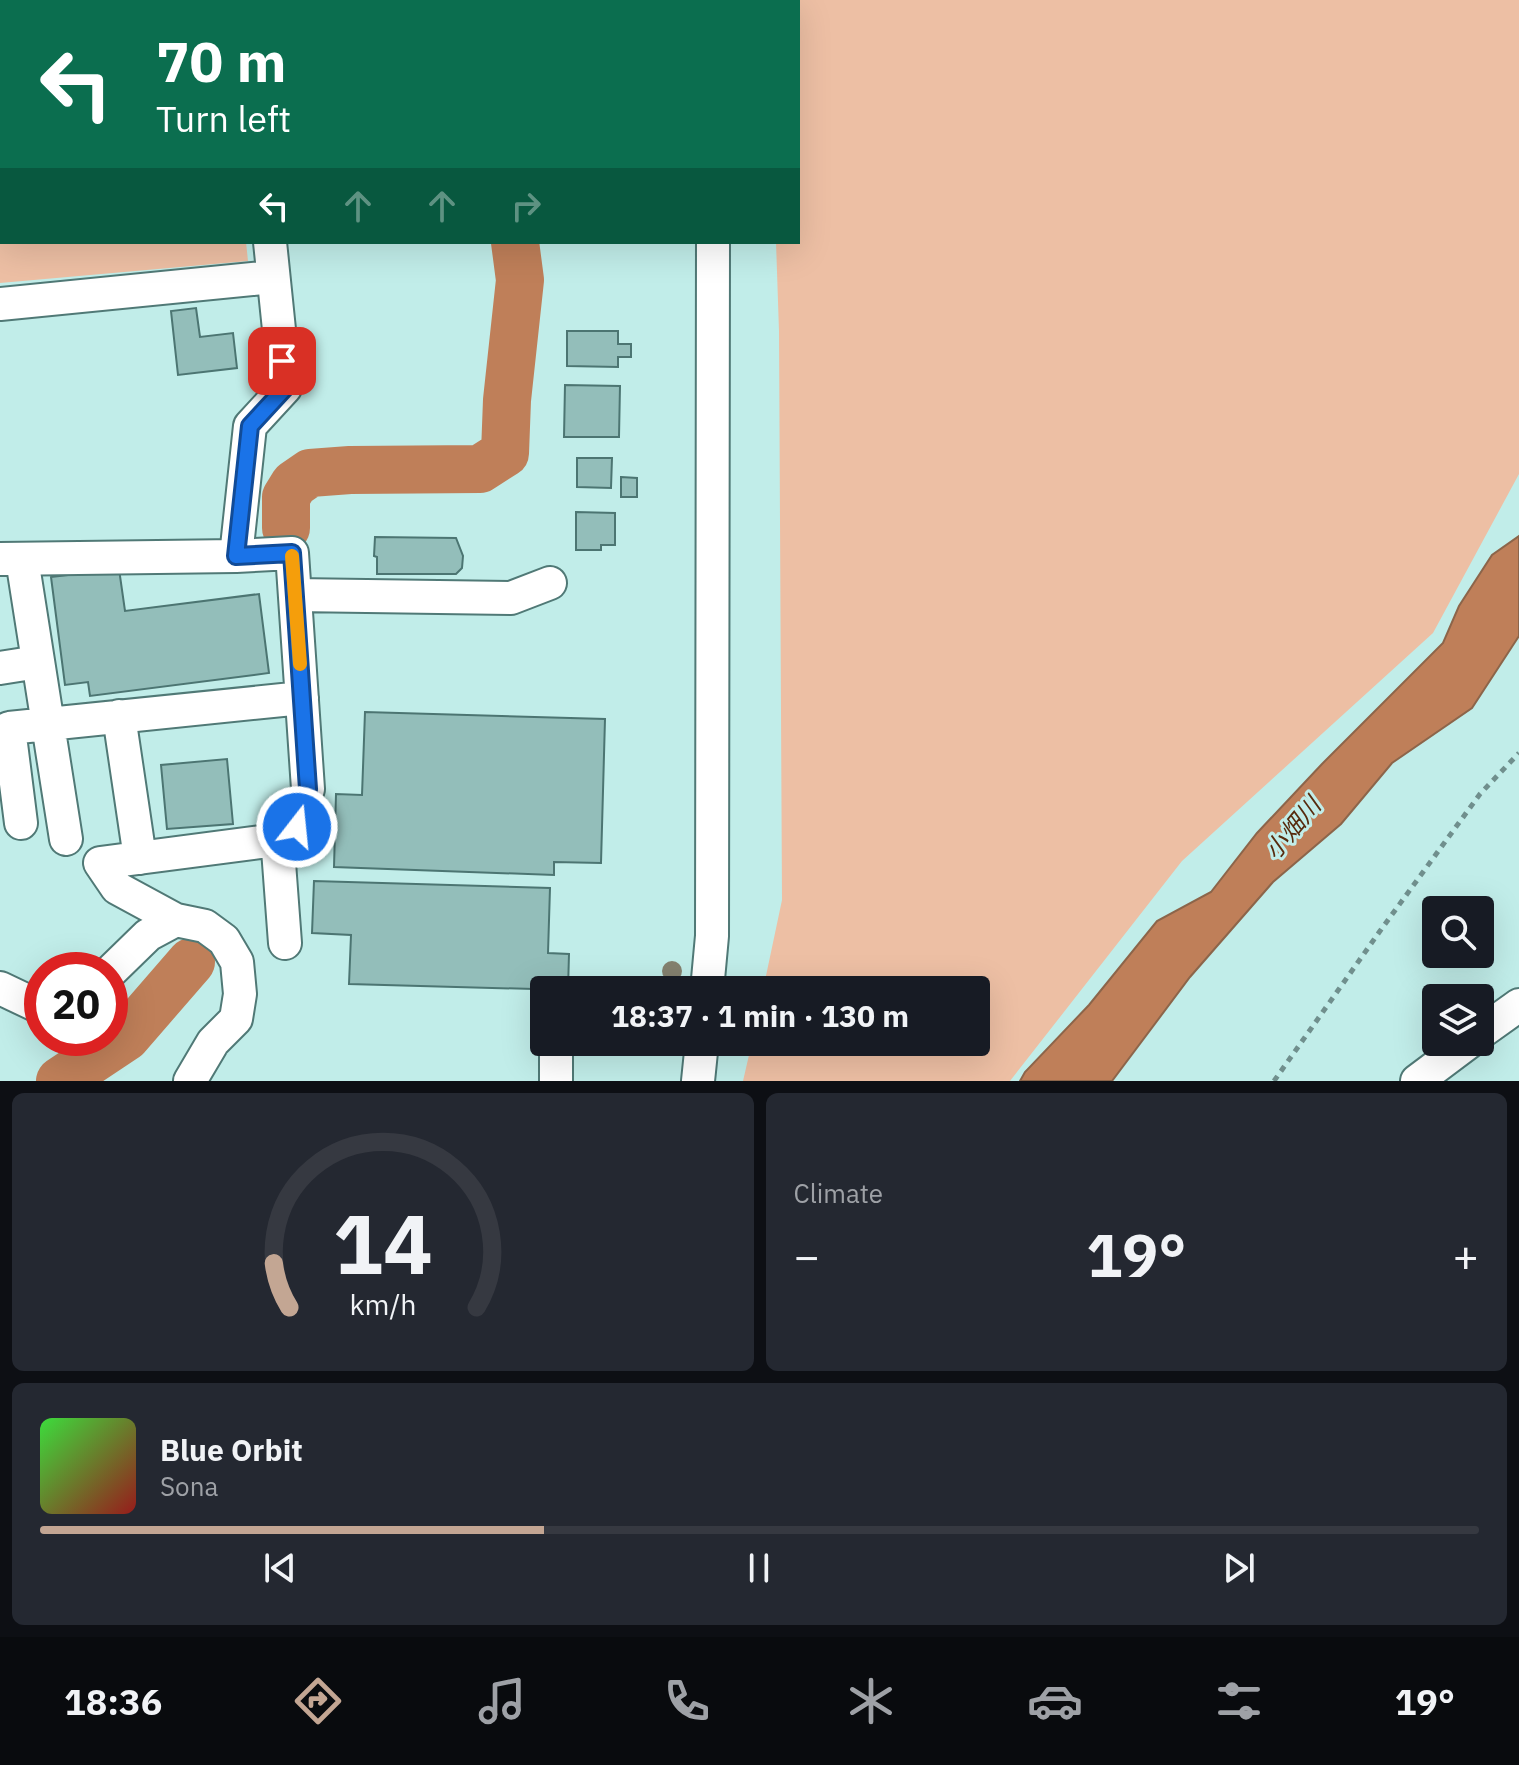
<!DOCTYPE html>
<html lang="en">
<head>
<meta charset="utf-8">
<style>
  :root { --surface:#171b24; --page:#242831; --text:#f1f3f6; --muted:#9ea1a6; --line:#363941; --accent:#c3a693 }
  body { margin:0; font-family:"IBM Plex Sans","Noto Sans JP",sans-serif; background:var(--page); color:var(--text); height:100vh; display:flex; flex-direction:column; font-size:30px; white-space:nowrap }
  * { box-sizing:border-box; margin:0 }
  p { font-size:26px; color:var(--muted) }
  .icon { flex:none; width:44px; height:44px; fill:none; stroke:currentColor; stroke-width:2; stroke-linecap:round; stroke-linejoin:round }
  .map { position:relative; height:1081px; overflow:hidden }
  .panel { display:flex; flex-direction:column; gap:12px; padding:12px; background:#0d0f14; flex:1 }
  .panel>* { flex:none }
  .hud { position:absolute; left:0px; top:0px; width:800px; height:244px; box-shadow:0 8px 32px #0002; background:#0b6e4f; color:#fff; overflow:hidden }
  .buttons { position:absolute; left:1422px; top:896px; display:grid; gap:16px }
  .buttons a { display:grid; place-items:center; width:72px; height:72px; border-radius:8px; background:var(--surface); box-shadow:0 8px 32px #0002; font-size:40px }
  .speed { position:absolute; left:24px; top:952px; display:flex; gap:16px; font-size:40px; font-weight:700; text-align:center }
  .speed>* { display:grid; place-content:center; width:104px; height:104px; border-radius:50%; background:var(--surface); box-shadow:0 8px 32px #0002; line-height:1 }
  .speed .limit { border:12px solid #d22; background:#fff; color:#111 }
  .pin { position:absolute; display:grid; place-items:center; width:68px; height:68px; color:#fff; margin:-34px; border-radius:16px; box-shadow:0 4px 12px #0006 }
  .me { position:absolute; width:88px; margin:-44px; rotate:16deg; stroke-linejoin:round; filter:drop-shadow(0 0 6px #0008) }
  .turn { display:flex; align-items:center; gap:28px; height:168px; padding:0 24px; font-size:36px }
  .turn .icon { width:104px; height:104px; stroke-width:2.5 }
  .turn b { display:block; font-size:56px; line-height:68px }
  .lanes { display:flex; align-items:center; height:76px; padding:0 24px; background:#0003; justify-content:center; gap:40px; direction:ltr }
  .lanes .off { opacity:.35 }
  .big { font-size:60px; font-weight:800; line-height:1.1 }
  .panel .widget { flex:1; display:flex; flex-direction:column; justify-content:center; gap:12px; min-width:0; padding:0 28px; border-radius:12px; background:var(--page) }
  .panel .dial { align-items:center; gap:0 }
  .dial svg { height:208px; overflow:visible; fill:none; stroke:var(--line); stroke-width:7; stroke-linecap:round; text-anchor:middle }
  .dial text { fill:var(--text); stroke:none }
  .song { display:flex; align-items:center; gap:24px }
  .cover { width:96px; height:96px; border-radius:12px; background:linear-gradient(135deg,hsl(120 70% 55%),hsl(0 70% 35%)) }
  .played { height:8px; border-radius:4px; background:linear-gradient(90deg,var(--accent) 35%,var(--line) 35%) }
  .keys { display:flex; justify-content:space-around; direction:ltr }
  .heat { display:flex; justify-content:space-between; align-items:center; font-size:44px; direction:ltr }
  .panel .tiles { flex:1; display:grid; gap:12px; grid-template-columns:1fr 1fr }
  .widget:last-child { grid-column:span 2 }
  .trip { position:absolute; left:530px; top:976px; width:460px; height:80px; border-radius:8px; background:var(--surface); box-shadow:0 8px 32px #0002; font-weight:800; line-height:80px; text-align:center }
  .dock { display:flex; height:128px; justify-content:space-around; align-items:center; background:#090b0e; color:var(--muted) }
  .dock .icon { width:56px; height:56px }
  .dock .current { color:var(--accent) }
  .dock b { font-size:36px; color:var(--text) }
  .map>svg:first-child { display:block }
</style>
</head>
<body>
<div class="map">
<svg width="1519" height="1081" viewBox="0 0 1519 1081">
  <rect width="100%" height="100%" fill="#c1ede9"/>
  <path fill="#edbfa4" d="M0,0H221V2H2V242H246L248,261L0,283Z
    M770,0H1519V474L1433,633L1182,861L1010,1081H743L752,1042H976V990H763L782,900L779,331L776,242H798V2H770Z"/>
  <path fill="#bf7f59" stroke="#8c654a" stroke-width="2" d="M1519,536V636L1472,708L1392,763L1341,824L1273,882L1190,977L1112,1081H1020L1025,1072L1089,1005L1157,921L1211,892L1257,833L1322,764L1443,643L1459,606L1492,555Z"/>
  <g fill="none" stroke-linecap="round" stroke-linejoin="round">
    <path stroke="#bf7f59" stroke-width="48" d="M463,0V2
      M286,528V497L294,484L310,473L350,470L480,469L505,453L507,400L520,280L515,242
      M60,1081L126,1037L191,962"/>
  </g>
  <path fill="#93beba" stroke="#4c7572" stroke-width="2" d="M196,308L200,337L233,333L237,368L178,375L171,311Z
    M567,331H618V344H631V357H618V367L567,366Z
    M565,385L620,386L619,437H564Z
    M577,458H612L611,488L577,487Z
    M621,477L637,478V497H621Z
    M576,512L615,513V545H601V550H576Z
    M375,537L456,538L463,556L462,568L456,574H377V557L374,556Z
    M119,569L125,611L259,594L269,673L90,696L88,682L65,685L51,577Z
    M365,712L605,719L601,863L554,862V875L334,867L336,794L362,795Z
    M227,759L233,824L167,829L161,765Z
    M314,881L550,888L548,953L569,954L568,990L349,984L351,935L312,933Z"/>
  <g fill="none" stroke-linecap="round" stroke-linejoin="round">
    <defs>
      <path id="minor" d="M245,0V2
        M713,2V0
        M0,304L273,277
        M236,556L250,426L285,388L270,242
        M0,559L236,556L292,553L308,789L297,827L261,842L100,863L117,888L176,920
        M22,559L66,839
        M295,595L511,598L550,583
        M0,668L38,662
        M119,716L140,858
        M21,823L9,728L302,698
        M277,836L285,943
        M110,972L148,935L176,920L205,926L224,940L237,962L240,994L236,1019L213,1042L190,1081
        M0,988L42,1008
        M707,990L712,936L713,242
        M1480,1033L1519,1005
        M556,1081V1045
        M698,1081L702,1042
        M1417,1081L1469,1042"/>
    </defs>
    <use href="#minor" stroke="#507976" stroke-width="36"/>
    <path stroke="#708f8d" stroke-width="5" stroke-dasharray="6 6" stroke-linecap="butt" d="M1274,1081L1380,931L1480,794L1519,753"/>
    <use href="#minor" stroke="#fff" stroke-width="32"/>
  </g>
  <circle fill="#84816f" cx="672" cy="971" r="10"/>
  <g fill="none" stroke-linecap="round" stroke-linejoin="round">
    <defs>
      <path id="route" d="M282,361L285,388L250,426L236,556L292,553L308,789L297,827"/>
    </defs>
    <use href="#route" stroke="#114b97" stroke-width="20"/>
    <use href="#route" stroke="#1a73e8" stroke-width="14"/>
    <path stroke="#f59e0b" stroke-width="14" d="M292,556L300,664"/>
  </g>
  <g text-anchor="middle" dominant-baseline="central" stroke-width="6" stroke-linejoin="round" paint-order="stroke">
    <g font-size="24" font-style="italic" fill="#572b0e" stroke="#c1ede9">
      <text transform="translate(1292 828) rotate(-50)">小畑川</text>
    </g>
  </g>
</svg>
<div class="buttons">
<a><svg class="icon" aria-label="search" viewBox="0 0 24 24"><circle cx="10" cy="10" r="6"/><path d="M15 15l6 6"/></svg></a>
<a><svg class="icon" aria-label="layers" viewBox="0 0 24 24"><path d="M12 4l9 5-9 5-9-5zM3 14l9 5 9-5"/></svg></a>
</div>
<div class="speed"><div class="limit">20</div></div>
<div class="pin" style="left:282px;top:361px;background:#d93025"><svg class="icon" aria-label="arrive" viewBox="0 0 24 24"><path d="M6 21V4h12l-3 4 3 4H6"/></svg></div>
<svg class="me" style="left:297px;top:827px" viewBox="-20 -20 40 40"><circle r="17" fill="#1a73e8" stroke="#fff" stroke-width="3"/><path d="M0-11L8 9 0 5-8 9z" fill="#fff"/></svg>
<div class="trip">18:37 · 1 min · 130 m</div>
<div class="hud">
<div class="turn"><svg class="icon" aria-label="left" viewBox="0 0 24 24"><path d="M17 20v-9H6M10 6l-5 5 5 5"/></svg><div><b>70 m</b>Turn left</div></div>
<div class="lanes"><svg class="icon" aria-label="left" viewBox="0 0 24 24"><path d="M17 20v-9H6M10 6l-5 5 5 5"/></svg><svg class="icon off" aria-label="ahead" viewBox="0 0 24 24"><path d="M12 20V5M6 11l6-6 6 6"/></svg><svg class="icon off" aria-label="ahead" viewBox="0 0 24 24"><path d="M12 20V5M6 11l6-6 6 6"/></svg><svg class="icon off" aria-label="right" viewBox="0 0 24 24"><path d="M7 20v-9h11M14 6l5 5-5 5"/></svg></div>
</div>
</div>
<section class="panel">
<div class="tiles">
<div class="widget dial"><svg viewBox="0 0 100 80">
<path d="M14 69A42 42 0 1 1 86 69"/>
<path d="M14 69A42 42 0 0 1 8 52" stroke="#c3a693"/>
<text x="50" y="56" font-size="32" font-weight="700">14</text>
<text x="50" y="72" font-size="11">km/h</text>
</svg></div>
<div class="widget"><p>Climate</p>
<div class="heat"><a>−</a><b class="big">19°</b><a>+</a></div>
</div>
<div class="widget">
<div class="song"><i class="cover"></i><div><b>Blue Orbit</b><p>Sona</p></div></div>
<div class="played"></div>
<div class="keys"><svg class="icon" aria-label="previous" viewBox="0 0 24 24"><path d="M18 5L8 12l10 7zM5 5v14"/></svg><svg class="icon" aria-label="pause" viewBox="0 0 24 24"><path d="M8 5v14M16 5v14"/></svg><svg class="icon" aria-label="next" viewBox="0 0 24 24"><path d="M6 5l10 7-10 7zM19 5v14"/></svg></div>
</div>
</div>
</section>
<nav class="dock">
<b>18:36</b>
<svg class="icon current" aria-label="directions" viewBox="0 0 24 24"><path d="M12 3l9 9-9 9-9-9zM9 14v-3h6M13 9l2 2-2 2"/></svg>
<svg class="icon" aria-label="music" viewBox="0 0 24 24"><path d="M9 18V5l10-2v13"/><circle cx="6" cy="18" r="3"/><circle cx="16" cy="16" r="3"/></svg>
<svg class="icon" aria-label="phone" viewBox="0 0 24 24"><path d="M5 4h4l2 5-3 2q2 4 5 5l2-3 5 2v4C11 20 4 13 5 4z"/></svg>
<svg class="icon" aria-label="climate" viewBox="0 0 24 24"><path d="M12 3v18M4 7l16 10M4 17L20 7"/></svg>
<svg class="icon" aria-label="car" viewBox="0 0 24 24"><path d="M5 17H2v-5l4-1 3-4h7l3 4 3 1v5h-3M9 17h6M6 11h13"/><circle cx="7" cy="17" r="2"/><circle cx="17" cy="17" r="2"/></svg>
<svg class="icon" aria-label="filters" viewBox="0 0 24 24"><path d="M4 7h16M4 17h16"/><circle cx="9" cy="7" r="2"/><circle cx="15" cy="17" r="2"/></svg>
<b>19°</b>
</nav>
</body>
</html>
